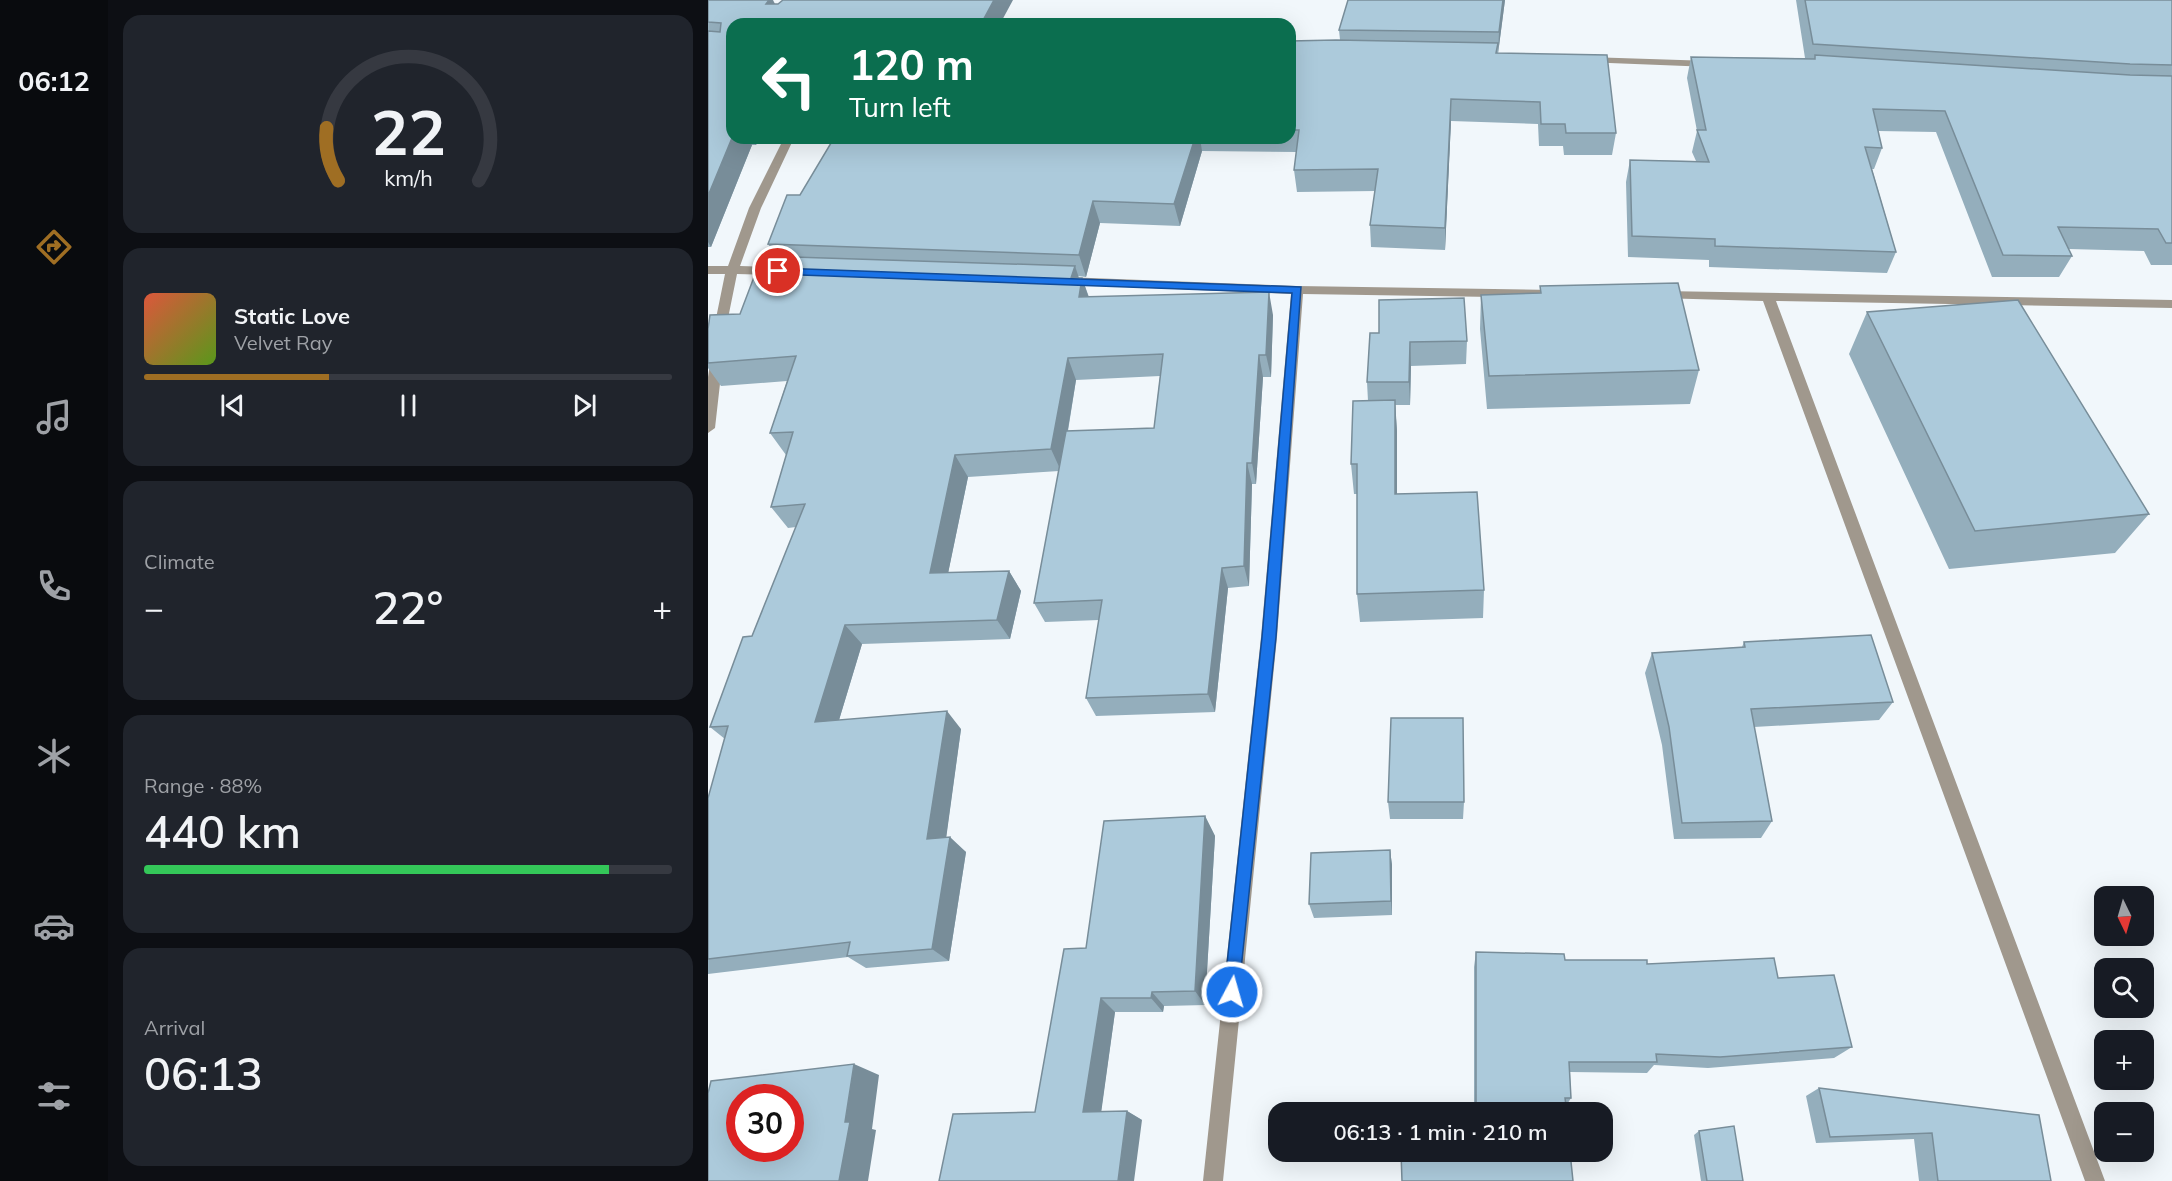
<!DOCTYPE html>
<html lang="en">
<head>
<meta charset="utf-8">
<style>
  :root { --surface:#171b24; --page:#20242c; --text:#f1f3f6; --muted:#9ea1a6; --line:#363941; --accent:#9f6e23 }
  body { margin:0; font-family:Mulish,sans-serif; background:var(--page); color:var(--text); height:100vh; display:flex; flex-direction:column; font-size:22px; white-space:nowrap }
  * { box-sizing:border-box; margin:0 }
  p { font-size:20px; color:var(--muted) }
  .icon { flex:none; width:33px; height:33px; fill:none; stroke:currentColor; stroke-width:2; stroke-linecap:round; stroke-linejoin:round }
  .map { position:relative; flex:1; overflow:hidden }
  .panel { display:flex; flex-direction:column; gap:15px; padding:15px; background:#0d0f14; width:600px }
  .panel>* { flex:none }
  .banner { position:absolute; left:18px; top:18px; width:570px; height:126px; border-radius:18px; box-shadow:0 6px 24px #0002; background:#0b6e4f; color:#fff; overflow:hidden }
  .needle { width:39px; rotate:175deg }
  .buttons { position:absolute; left:1386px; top:886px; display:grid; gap:12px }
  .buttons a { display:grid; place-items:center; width:60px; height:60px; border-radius:12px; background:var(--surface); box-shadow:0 6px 24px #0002; font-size:30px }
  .speed { position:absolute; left:18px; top:1084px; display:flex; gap:12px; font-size:30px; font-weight:700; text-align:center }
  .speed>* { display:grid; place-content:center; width:78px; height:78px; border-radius:50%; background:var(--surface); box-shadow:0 6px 24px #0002; line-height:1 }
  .speed .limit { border:9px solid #d22; background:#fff; color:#111 }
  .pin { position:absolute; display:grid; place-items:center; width:51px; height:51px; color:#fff; margin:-26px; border:3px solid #fff; border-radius:50%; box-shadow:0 2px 6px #0007 }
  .me { position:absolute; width:66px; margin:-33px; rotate:6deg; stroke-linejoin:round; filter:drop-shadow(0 0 4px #0008) }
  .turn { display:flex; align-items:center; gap:21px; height:126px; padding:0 24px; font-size:27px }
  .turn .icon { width:78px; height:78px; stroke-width:2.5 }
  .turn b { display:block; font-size:42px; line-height:51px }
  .big { font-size:45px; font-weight:600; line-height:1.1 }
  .panel .card { flex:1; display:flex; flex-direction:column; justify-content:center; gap:9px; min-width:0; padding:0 21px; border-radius:18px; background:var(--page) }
  .panel .dial { align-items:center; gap:0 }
  .dial svg { height:156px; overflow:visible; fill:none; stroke:var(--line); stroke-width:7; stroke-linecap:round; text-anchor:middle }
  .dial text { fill:var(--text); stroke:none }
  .song { display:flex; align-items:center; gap:18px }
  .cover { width:72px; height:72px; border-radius:9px; background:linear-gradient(135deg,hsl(10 70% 55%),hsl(90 70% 35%)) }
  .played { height:6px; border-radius:3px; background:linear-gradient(90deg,var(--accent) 35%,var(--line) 35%) }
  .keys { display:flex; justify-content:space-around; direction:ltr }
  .heat { display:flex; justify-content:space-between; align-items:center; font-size:33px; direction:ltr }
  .charge { height:9px; border-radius:4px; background:linear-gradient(90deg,#34c759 88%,var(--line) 0) }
  .trip { position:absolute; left:560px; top:1102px; width:345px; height:60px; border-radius:18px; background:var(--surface); box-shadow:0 6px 24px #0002; font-weight:600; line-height:60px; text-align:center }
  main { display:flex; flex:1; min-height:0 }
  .menu { display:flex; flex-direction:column; width:108px; justify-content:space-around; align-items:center; background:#090b0e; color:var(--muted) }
  .menu .icon { width:42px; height:42px }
  .menu .on { color:var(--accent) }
  .menu b { font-size:27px; color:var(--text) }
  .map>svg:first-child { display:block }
</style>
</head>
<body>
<main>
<nav class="menu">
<b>06:12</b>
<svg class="icon on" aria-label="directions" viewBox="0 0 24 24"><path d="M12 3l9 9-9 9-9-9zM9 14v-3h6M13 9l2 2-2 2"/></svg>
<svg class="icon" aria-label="music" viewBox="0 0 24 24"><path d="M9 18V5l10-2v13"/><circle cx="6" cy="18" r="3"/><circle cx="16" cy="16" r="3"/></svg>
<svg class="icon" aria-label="phone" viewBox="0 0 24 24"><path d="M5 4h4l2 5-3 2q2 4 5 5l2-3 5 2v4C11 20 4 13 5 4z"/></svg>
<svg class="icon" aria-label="climate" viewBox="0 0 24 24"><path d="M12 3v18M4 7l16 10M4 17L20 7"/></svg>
<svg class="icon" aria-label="car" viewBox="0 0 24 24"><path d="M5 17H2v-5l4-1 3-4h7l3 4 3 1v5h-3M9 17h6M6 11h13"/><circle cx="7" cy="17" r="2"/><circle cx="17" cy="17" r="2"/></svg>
<svg class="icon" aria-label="filters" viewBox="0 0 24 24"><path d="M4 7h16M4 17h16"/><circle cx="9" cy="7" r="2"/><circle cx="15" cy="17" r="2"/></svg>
</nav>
<section class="panel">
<div class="card dial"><svg viewBox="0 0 100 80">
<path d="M14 69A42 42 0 1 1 86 69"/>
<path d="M14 69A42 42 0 0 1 8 42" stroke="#9f6e23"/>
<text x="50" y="56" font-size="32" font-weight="700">22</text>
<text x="50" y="72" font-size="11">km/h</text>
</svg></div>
<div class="card">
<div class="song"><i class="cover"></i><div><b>Static Love</b><p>Velvet Ray</p></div></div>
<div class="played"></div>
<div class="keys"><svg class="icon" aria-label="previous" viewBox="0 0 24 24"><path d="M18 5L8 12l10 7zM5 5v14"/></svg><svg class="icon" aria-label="pause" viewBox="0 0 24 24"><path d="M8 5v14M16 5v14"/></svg><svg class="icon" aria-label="next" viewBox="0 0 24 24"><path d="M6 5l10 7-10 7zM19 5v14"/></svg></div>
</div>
<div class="card"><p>Climate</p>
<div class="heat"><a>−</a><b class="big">22°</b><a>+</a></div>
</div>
<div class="card"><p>Range · 88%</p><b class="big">440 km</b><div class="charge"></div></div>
<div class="card"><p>Arrival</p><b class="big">06:13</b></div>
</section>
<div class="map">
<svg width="1464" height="1181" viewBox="0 0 1464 1181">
  <rect width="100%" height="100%" fill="#f1f7fb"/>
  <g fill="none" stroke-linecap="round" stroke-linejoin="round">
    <path fill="#a0988d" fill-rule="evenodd" d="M880,57L1003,61L1008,64L1003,67L876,62V58Z
      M76,138H86L53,208L32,266L69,267L75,271L69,275L29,274L17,333L11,337L7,336L5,333L17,274H0V266H20L41,208Z
      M357,277L589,286L846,290L852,294L846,298L595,294L569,637L515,1181H495L553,637L583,294L353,284V278Z
      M954,291L1464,300V308L1068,301L1397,1181H1377L1055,301L950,298L948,295Z
      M9,352L15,357L7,428L0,433V377L3,357Z"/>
  </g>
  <path fill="#94aebc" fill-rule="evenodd" d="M0,0L67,4L305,0L24,24V138H51L48,145H44L3,247H0Z
    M640,0H797L790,53L908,133L904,155H856L855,146H831L830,124L743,121L737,250L663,247L662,225L667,191L589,192L586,170L589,152L494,151L472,226L392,223L378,277L370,276L371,278H374L381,297L565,315L563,377H555L548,484H544L541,586L520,588L507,712L388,716L378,698L391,620L337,622L326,603L351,471L260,477L240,573L301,571L313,591L302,639L154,644L131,720L253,729L238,837L258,852L241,961L158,968L140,957L0,974V798L17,739L2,727L44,636L88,527L80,528L63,507L78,455L62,433L79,381L13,386L0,368V329L32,314L67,256L60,244L92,195L126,138H582V41L632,40L631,30ZM452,376L446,428L360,431L368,380Z
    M1088,0H1464V265H1443L1436,251L1361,249L1364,256L1351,277H1284L1228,132L1170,131L1174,148L1166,169H1164L1188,252L1179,273L1001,267V260L920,257L918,182L922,160L988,161L984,152L989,131L979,78L983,57L1097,58Z
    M832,286L991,370L982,404L779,409L772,329L773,295L832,293Z
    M1159,312L1441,514L1407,553L1241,569L1141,354Z
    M662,333L759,341L758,364L703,366L702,405H687L689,431V494L776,590L775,618L652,622L649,594V494H646L643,464L660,401L659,382Z
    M1036,642L1185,702L1171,720L1046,727L1064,821L1053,838L966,839L954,745L937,673L944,653L1034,647Z
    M680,802H756L755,819H682Z
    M497,816L507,836L497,1005L456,1006L455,1012H407L393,1111H419L434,1120L327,1112L378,948Z
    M682,850L684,865V915L606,918L601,904Z
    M768,952L857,960L939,964L1070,978L1144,1047L1126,1058L1000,1068L946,1065L939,1073L862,1072L863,1098L858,1106L859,1113H766V967Z
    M1111,1088L1343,1181H1211L1206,1139L1108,1143L1098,1096Z
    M991,1131L1035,1181H993L986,1135Z"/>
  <path fill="#788d99" d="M61,0H65L74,18L58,4Z
    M286,0H305L292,24H273Z
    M795,0H797L790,54L791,32Z
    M743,99V121L737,250V228Z
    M24,138H40L44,145L3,247L0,242V196Z
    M44,138H51L48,145Z
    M487,138H492L494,151L472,226L466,204Z
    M385,201L392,223L378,277L371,255Z
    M367,266L373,284L374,278L382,301L379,320L363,278Z
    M561,292L565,315L563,377L558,355Z
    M702,342L703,366L702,405L701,382Z
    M551,355L555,377L548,484L544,463Z
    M360,358L368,380L353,471L343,449Z
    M687,400L689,431V524L687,494Z
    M247,455L260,477L236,593L222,573Z
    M539,463L544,484L541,586L536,566Z
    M514,568L520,588L507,712L500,694Z
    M301,571L313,591L302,639L289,620Z
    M137,625L154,644L125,740L107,722Z
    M239,711L253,729L236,854L219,839Z
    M497,816L507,836L497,1005L487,991Z
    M242,837L258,852L241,961L224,949Z
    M682,850L684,865V915L683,901Z
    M444,992L456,1006L455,1012L443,998Z
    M393,998L407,1012L392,1121L375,1112Z
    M146,1064L171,1075L164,1129L168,1130L160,1181H131L137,1122Z
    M419,1111L434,1120L426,1181H410Z"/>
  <path fill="#accadb" stroke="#788d99" stroke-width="1.5" fill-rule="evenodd" d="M0,0H61L58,4H70L75,0H286L273,24H24V138L0,196V31L12,32L13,23L0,22Z
    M640,0H795L791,32L631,30Z
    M1097,0H1464V65L1422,64L1105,44Z
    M628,40L790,43L788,53L899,55L908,133H858L857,124H833L832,102L743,99L737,228L662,225L670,169L586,170L591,130H582V41Z
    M1107,55L1422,75L1464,76V243H1458L1450,229L1350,227L1364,256L1295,255L1237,111L1165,109L1174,148L1157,147L1188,252L1007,246V239L924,236L922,160L1001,162L989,130H998L983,57L1107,59Z
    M126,138H487L466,204L385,201L371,255L60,244L79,195H92Z
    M54,256L367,266L363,278H374L371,297L561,292L558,355H551L544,463H539L536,566L514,568L500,694L378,698L394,600L326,603L358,431L446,428L455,354L360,358L343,449L247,455L222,573L301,571L289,620L137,625L107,722L239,711L219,839L242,837L224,949L139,956L142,942L0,959V798L20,726L2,727L35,637L44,636L97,504L63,507L85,432L62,433L88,356L0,363V329L2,315L32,314Z
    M970,283L991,370L781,376L773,295L833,293L832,286Z
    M756,298L759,341L702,342L701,382H659L662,333H671V300Z
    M1310,300L1441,514L1267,531L1159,312Z
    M687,400V494L769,492L776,590L649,594V464H643L645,401Z
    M1163,635L1185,702L1043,709L1064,821L974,823L961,727L944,653L1037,647L1036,642Z
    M683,718H755L756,802H680Z
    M497,816L487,991L444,992L443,998H393L375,1112L419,1111L410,1181H231L245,1114L327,1112L356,949L378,948L396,821Z
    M682,850L683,901L601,904L603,853Z
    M768,952L856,954L857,960H939V964L1066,958L1070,978L1126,975L1144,1047L1012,1057L948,1054L949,1062H861L863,1098H857L859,1113H768Z
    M146,1064L137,1122H142L131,1181H0V1093L3,1081ZM32,1098H82V1149H32Z
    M1111,1088L1331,1115L1343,1181H1230L1224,1133L1122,1137Z
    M1026,1126L1035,1181H999L991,1131Z
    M693,1152H862L865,1181H694Z"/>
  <path fill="#1a73e8" stroke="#114b97" stroke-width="1.5" d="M70,268L593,287L568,637L530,998L524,1000L518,998L516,992L554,637L584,293L66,274L64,271Z"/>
</svg>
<div class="buttons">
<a><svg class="needle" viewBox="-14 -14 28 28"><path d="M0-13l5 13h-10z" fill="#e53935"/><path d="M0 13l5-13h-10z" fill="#9ea1a6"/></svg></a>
<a><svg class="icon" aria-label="search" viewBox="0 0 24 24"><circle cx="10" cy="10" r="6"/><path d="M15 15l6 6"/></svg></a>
<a>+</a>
<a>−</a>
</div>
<div class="speed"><div class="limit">30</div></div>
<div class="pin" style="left:70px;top:271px;background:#d93025"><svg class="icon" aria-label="arrive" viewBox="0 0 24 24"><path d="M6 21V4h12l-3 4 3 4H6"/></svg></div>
<svg class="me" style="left:524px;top:992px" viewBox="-20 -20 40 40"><circle r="17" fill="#1a73e8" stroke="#fff" stroke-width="3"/><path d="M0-11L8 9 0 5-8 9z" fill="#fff"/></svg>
<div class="trip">06:13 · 1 min · 210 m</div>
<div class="banner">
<div class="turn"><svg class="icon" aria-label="left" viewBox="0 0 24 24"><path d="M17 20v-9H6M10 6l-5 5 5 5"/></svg><div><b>120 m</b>Turn left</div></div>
</div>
</div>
</main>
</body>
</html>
